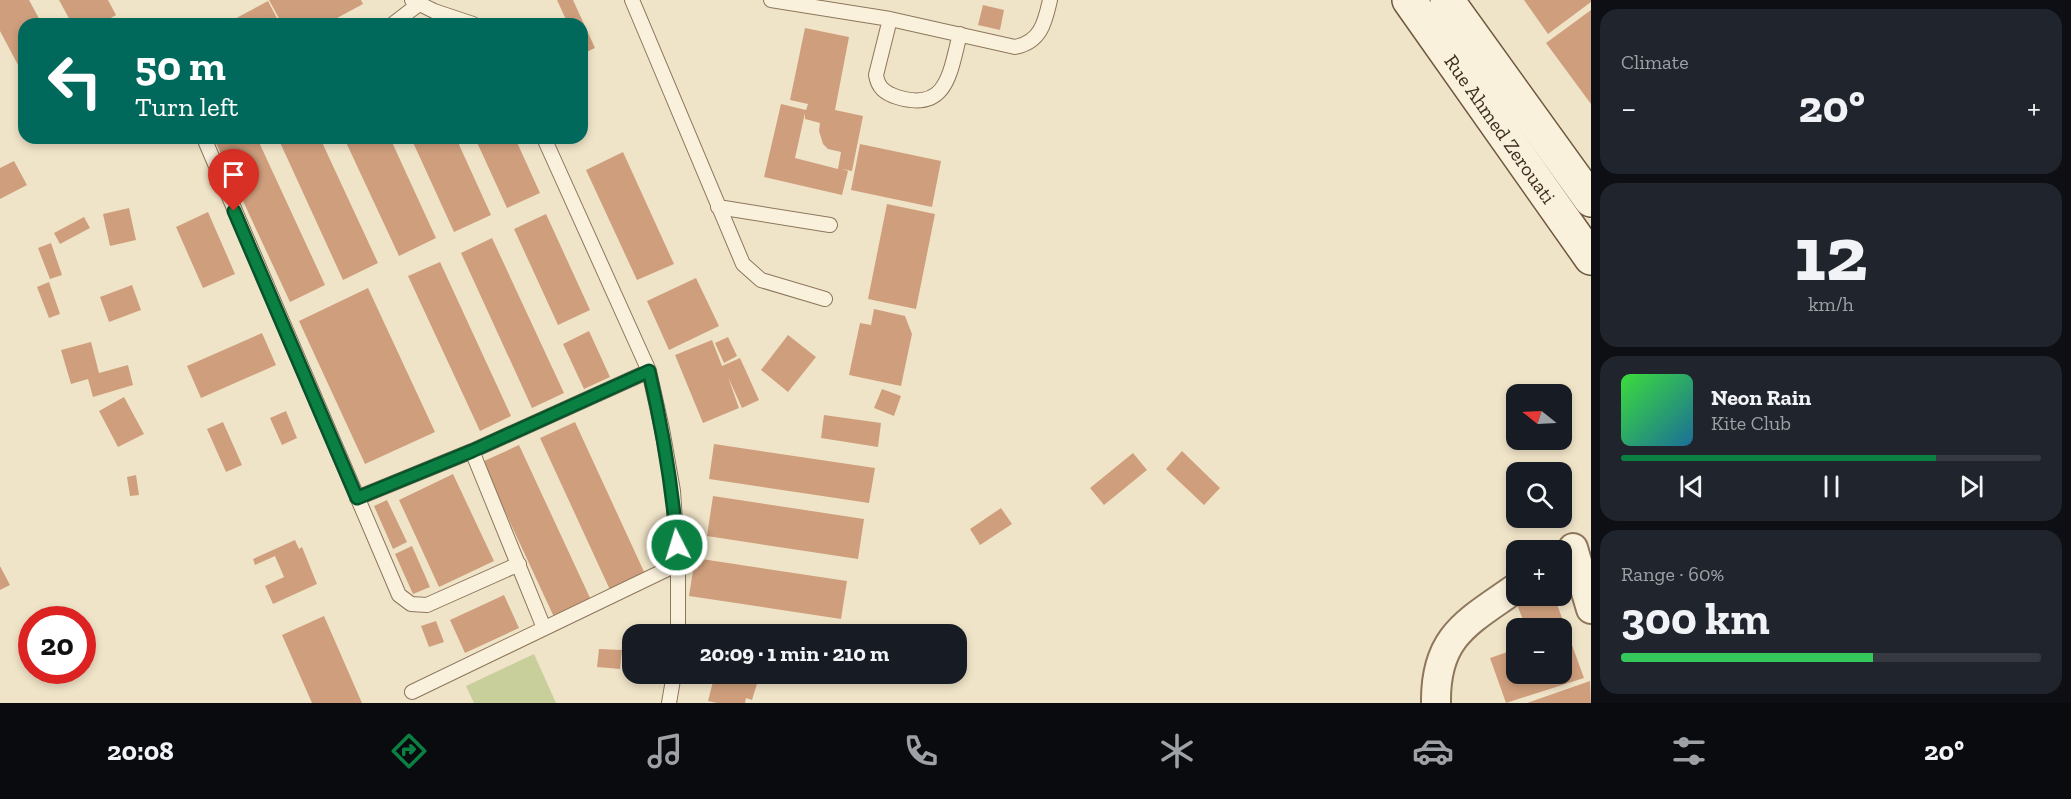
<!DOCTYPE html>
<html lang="en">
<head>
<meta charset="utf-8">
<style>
  :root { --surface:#171b24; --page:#20242c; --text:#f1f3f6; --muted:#9ea1a6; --line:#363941; --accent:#0b8043 }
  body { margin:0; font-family:"Zilla Slab",serif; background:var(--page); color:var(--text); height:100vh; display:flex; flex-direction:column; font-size:22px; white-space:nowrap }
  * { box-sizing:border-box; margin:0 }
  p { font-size:20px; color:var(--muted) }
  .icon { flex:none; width:33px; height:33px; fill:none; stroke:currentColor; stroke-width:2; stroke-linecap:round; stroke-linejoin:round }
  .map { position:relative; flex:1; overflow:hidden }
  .drawer { display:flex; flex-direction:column; gap:9px; padding:9px; background:#0d0f14; width:480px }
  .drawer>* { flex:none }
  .top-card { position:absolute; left:18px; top:18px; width:570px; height:126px; border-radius:18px; box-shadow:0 3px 9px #0003; background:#00695c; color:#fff; overflow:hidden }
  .needle { width:39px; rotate:288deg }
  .fabs { position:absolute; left:1506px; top:384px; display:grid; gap:12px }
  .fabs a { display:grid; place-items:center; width:66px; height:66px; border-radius:12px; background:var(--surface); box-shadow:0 3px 9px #0003; font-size:30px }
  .speed { position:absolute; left:18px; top:606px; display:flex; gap:12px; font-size:30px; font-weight:700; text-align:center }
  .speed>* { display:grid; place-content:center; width:78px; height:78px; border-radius:50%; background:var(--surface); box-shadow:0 3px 9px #0003; line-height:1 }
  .speed .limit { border:9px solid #d22; background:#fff; color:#111 }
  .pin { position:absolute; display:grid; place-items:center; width:51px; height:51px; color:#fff; margin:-62px -26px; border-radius:50% 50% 50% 0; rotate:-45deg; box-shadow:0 0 6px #0007 }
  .pin .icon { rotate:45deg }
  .me { position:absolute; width:66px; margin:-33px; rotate:355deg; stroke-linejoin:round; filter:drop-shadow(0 0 4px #0008) }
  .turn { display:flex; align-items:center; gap:21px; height:126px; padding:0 18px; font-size:27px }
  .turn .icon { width:78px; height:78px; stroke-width:2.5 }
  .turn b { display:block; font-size:42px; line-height:51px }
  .big { font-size:45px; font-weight:700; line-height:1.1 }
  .drawer .card { flex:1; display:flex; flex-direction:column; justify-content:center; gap:9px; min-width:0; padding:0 21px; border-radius:18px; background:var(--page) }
  .drawer .dial { align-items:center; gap:0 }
  .dial b { font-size:78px; line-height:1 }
  .song { display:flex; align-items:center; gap:18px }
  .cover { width:72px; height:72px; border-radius:9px; background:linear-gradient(135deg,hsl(120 70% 55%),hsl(200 70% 35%)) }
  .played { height:6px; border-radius:3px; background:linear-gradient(90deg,var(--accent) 75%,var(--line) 75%) }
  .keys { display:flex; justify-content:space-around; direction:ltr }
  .heat { display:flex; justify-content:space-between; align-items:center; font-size:33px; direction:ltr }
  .charge { height:9px; border-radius:4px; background:linear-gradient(90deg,#34c759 60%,var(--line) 0) }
  .trip { position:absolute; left:622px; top:624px; width:345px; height:60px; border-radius:18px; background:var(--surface); box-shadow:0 3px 9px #0003; font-weight:700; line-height:60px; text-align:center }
  .menu { display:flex; height:96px; justify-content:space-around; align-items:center; background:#090b0e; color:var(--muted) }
  .menu .icon { width:42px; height:42px }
  .menu .on { color:var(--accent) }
  .menu b { font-size:27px; color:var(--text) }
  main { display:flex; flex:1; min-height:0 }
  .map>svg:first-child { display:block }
</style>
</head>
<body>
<main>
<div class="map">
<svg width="1591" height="703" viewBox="0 0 1591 703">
  <rect width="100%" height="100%" fill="#f0e4c8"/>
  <path fill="#c9cf9b" d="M534,654L556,703H474L466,686Z"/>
  <path fill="#cf9f7d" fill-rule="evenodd" d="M0,0H29L42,24H24V62L18,65L0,31Z
    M59,0H108L116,15L100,24H72Z
    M269,0H361L363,4L326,24H282Z
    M557,0H573L595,48L582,54V24H568Z
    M1524,0H1591V2L1548,34Z
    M268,1L280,24H230L229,22Z
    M983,5L1004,10L1000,30L978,25Z
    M1591,10V104L1546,43Z
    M805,28L849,37L835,110L863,116L852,171L842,169L848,171L842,195L764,177L781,104L806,110L808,104L790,100ZM805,113V119L820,123L819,131L823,144L828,149L841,152L838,169L795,158Z
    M227,138H257L325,285L290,302L216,143Z
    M278,138H320L378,263L343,280Z
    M344,138H390L436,238L399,256Z
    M411,138H456L491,215L454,232Z
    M475,138H515L540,193L507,208Z
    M860,144L941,161L932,207L851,190Z
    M623,152L674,264L637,280L586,170Z
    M14,161L27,185L0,199V168Z
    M887,204L935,214L916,309L868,299Z
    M129,208L136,240L110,246L103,214Z
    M208,212L235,274L203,288L176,227Z
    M546,214L590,310L558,325L514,229Z
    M84,217L90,228L60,244L54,233Z
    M492,238L564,393L532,408L461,253Z
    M51,243L62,275L50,279L38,248Z
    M440,262L511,416L480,431L408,276Z
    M696,278L719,326L669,350L647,301Z
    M49,282L60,314L49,318L37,287Z
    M132,285L141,310L109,322L100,297Z
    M368,288L435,432L365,464L299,321Z
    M874,309L905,316L912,334L901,386L849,375L860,323L871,325Z
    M589,331L610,377L584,389L563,344Z
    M262,333L276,365L201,398L187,366Z
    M788,335L816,357L788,392L761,370Z
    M728,337L737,356L724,363L715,343Z
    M712,340L722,366L740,358L759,400L742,408L728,377L739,408L703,423L675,355Z
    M91,342L99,373L128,365L133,385L93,397L88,379L71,384L61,350Z
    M882,389L901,396L894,416L874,408Z
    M124,397L144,434L118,447L99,411Z
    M286,411L297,438L282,445L270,418Z
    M824,415L881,423L878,447L821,438Z
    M223,422L242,465L226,472L207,429Z
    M575,422L646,576L611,592L540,438Z
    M714,444L875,468L869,503L709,479Z
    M519,445L591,600L554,617L482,462Z
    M1182,451L1220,488L1204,505L1166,469Z
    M1133,453L1147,470L1104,505L1090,488Z
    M453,474L494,561L439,587L399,500Z
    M136,475L139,495L130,496L127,477Z
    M713,496L864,519L858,559L707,536Z
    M387,500L407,542L393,549L374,506Z
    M1001,508L1012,524L980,545L970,529Z
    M295,540L299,549L302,547L317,584L273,604L265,586L284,577L275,556L255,565L253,559Z
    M412,546L430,587L413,594L395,554Z
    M695,558L847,581L841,619L689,596Z
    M0,566L10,585L0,590Z
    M504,595L519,628L465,653L450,620Z
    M1526,596H1554L1584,678L1506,703L1490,658L1516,649V674H1562V628H1526L1515,599Z
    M324,616L362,703H312L282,635Z
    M436,621L444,642L429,647L421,626Z
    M599,649L622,650L620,669L597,667Z
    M715,674H760L752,700L746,698L745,703H717L708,701Z
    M1590,681L1591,703H1527Z"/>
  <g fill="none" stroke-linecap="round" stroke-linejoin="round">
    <defs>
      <path id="service" d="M412,0L434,11L473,24
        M632,0L743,264L761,280L825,299
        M771,0L890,19L1015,47C1041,42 1045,22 1050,0
        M890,19L876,75C878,88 885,93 897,97C948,113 950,71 960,34
        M393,24L419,4
        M204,138L399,595L411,604L427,605L519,564
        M544,138L649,371L662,429L673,491L678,564V634
        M718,207L830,225
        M472,451L544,628
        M357,498L472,451L649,371
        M412,692L678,564
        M669,703L674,674"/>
      <path id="minor" d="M1573,548L1591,609
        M1436,703C1435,636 1468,622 1516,588"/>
      <g id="secondary">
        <path id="s1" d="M1409,0L1591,258"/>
        <path d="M1447,0L1591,200"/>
      </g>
    </defs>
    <use href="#service" stroke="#8d765c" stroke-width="16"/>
    <use href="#minor" stroke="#8d765c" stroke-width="32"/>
    <use href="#secondary" stroke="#6f573f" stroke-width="36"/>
    <use href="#service" stroke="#faf1dc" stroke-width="14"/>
    <use href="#minor" stroke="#faf1dc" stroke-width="28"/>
    <use href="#secondary" stroke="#faf1dc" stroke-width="33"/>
  </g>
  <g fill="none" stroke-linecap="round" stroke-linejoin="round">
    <defs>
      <path id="route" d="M234,211L357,498L472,451L649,371C663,431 672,484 677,545"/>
    </defs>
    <use href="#route" stroke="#07532c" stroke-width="15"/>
    <use href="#route" stroke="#0b8043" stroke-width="10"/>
  </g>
  <g text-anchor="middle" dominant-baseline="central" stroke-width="6" stroke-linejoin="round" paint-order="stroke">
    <g font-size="20" fill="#3d2e20" stroke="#f7eed8">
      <text stroke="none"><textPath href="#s1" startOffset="158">Rue Ahmed Zerouati</textPath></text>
    </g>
  </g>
</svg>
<div class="fabs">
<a><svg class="needle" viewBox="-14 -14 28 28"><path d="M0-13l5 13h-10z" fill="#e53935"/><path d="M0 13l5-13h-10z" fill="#9ea1a6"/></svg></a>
<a><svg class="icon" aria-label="search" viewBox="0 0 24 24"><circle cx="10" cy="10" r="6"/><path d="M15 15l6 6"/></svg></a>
<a>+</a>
<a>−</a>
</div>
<div class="speed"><div class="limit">20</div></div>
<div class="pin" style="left:234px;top:211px;background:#d93025"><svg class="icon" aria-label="arrive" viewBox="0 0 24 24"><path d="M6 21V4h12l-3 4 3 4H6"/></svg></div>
<svg class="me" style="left:677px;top:545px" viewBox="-20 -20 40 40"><circle r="17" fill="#0b8043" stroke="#fff" stroke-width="3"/><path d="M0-11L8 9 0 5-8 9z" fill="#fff"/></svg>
<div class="trip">20:09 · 1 min · 210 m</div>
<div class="top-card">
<div class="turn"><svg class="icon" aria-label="left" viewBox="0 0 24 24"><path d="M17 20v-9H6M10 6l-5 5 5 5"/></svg><div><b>50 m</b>Turn left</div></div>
</div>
</div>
<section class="drawer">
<div class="card"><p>Climate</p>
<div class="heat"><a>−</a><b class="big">20°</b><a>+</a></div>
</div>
<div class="card dial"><b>12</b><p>km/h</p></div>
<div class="card">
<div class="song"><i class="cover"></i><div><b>Neon Rain</b><p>Kite Club</p></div></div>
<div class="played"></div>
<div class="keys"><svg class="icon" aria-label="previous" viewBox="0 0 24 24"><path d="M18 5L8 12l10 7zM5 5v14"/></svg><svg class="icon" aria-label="pause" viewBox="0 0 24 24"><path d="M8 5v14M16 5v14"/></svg><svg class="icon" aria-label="next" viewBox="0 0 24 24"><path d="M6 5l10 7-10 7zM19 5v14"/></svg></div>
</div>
<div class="card"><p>Range · 60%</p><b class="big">300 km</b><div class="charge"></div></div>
</section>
</main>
<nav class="menu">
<b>20:08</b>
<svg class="icon on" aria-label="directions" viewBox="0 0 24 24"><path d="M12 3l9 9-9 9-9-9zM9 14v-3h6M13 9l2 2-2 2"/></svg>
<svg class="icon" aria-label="music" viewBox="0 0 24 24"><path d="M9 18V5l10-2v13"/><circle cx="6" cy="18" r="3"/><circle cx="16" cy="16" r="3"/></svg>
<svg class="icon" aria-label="phone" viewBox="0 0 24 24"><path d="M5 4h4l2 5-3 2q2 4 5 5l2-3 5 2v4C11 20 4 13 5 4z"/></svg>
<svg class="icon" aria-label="climate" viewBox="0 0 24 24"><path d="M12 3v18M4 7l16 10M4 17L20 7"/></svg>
<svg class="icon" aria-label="car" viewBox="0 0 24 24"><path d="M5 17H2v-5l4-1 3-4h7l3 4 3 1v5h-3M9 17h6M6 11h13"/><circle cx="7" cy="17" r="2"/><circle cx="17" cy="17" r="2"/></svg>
<svg class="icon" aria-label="filters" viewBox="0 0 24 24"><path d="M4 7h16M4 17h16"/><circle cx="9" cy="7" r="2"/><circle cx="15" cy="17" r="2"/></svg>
<b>20°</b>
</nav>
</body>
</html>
